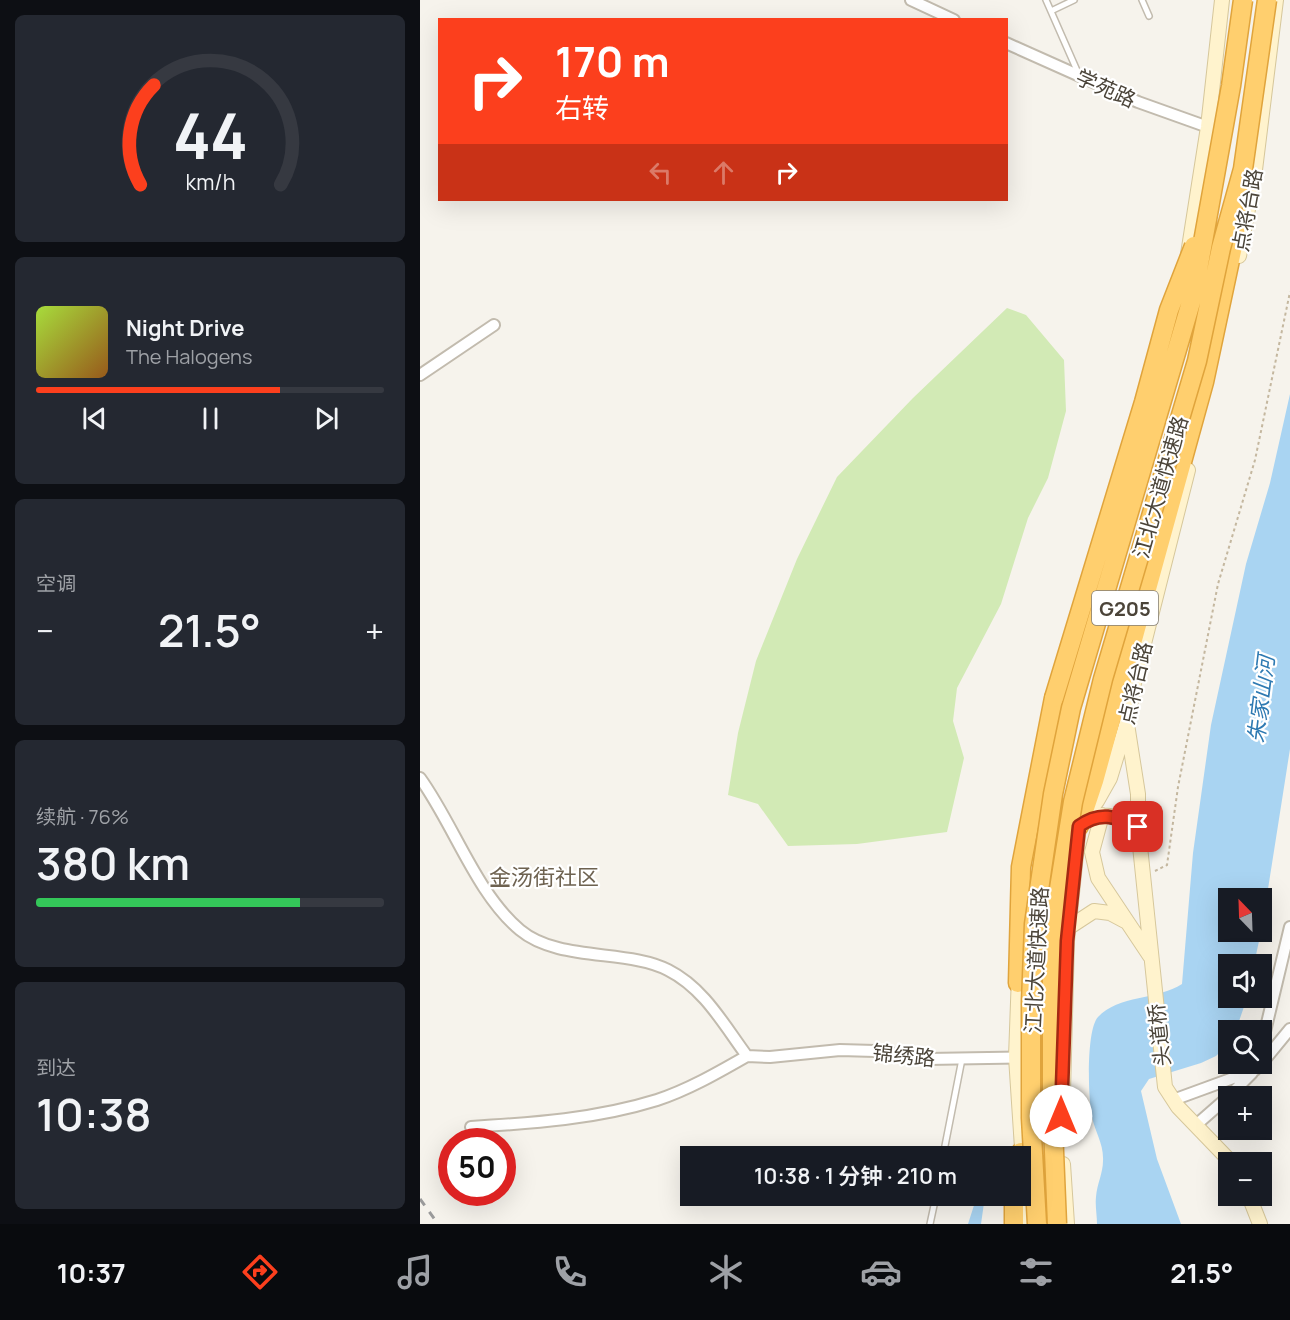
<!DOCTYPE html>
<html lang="zh">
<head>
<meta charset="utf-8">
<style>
  :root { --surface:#171b24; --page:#242831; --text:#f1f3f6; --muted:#9ea1a6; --line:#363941; --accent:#fc3f1d }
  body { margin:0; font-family:Manrope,"Noto Sans SC",sans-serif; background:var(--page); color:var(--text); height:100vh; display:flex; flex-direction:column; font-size:22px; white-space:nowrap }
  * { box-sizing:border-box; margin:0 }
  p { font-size:20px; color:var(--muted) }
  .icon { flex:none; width:33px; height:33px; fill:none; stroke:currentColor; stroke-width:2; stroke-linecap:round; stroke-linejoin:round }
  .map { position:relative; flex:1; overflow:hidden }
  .details { display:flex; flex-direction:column; gap:15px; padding:15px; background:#0d0f14; width:420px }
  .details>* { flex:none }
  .hud { position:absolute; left:18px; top:18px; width:570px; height:183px; border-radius:0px; box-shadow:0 6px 24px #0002; background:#fc3f1d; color:#fff; overflow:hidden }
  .needle { width:39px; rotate:337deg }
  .controls { position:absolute; left:798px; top:888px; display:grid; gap:12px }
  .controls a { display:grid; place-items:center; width:54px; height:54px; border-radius:0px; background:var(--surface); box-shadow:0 6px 24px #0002; font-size:30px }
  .speed { position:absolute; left:18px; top:1128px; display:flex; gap:12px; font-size:30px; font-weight:700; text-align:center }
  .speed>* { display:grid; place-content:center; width:78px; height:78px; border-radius:50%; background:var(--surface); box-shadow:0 6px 24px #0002; line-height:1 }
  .speed .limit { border:9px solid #d22; background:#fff; color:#111 }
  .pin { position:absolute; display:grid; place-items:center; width:51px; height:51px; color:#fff; margin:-26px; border-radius:12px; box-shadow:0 3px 9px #0006 }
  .me { position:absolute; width:66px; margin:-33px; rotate:0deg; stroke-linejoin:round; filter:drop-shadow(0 0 4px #0008) }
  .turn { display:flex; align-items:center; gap:21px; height:126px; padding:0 18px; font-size:27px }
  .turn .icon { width:78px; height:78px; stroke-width:2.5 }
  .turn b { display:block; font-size:42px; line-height:51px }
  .lanes { display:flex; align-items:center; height:57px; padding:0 18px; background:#0003; justify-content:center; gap:30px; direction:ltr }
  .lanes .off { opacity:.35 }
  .big { font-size:45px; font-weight:600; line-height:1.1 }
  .details .card { flex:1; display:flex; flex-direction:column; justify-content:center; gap:9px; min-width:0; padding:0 21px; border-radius:9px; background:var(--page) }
  .details .dial { align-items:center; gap:0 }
  .dial svg { height:156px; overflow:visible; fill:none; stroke:var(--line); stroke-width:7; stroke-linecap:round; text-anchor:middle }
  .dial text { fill:var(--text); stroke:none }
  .song { display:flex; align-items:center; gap:18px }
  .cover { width:72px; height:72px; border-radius:9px; background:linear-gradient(135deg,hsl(80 70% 55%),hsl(30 70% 35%)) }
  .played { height:6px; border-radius:3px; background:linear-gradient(90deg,var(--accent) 70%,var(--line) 70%) }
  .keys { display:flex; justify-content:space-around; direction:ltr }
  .heat { display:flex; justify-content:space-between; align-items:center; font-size:33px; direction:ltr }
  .charge { height:9px; border-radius:4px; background:linear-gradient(90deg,#34c759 76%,var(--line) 0) }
  .trip { position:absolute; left:260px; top:1146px; width:351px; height:60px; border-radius:0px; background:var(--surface); box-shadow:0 6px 24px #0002; font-weight:600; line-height:60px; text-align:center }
  .dock { display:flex; height:96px; justify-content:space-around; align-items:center; background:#090b0e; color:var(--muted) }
  .dock .icon { width:42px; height:42px }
  .dock .active { color:var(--accent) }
  .dock b { font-size:27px; color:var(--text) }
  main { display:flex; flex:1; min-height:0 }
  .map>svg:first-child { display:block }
</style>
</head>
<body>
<main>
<section class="details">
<div class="card dial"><svg viewBox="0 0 100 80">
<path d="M14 69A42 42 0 1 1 86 69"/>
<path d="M14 69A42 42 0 0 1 21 18" stroke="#fc3f1d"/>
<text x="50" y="56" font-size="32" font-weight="700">44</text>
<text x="50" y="72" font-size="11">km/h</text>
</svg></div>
<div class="card">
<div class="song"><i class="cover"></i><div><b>Night Drive</b><p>The Halogens</p></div></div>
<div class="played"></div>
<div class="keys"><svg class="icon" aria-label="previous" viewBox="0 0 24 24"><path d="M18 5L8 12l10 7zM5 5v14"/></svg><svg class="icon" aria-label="pause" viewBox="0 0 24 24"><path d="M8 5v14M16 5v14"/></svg><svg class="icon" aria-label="next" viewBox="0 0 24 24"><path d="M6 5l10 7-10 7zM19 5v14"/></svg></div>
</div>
<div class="card"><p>空调</p>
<div class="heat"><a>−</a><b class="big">21.5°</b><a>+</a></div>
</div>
<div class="card"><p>续航 · 76%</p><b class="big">380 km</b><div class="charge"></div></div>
<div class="card"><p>到达</p><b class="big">10:38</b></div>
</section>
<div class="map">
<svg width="870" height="1224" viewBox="0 0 870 1224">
  <rect width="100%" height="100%" fill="#f6f3ec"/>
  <path fill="#d2eab5" d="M587,308L606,315L644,360L646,411L628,478L608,518L581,604L537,688L533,721L544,758L527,832L437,844L368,846L338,804L308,795L318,733L336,661L377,559L417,477L493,398Z"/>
  <path fill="#a9d4f2" d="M870,394V749L842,927V898H808V932H841L834,964H808V998H827L816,1030H808V1044L796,1056L781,1063L729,1079L721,1091L737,1159L761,1224H677C677,1215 675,1205 676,1197C677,1184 683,1173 683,1161C684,1144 675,1132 672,1117C668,1099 666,1030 678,1017C698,995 738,1000 762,984L773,853L791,725L826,564L850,483Z
    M557,1196H565L561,1224H548Z"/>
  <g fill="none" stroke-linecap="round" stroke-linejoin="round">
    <defs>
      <path id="lane" d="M626,0L659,75
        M722,0L729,16
        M631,11L654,0
        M523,1156L542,1059
        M510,1224L516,1196"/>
      <path id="street" d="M491,0L534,20
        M586,43L718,102L788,127
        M0,375L74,325
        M0,778C34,825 56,893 100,930C138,962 208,949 248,970C284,988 304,1025 327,1056
        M842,1044L870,927
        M327,1056L350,1057L420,1050L455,1051L508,1059L635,1057
        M842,1063L870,1029
        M809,1096L832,1073
        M753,1100L835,1070L837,1064
        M776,1125L808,1097
        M51,1127C114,1123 176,1119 237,1100C268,1090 299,1072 327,1056"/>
      <path id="secondary" d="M768,254L788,127L802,0
        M819,256L834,178L856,0
        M707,724L718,794V827L745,1087L758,1107L811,1162
        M682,815L672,852L678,878L730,956
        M674,817C690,812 704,820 718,827
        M648,928L674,911L690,913L705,921
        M599,975L596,1057L607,1224
        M642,1130L647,941L659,826L677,801L690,778L707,722L714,683L768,470
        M643,1164L647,1224
        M829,1196L840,1224"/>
      <path id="highway" d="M659,826L674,781L784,382L813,246L818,207
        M598,983L601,867L634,698
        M600,1159L601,1152
        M594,1224V1196"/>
    </defs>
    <use href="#lane" stroke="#c2bbae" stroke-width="8"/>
    <use href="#street" stroke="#c2bbae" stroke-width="14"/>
    <use href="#secondary" stroke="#d6c79b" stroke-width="16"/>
    <use href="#highway" stroke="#e0a43c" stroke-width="21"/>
    <path stroke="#c4b79f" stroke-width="2" stroke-dasharray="3 3" stroke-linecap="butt" d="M735,871L747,865L758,787L798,584L835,460L870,292"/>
    <use href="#lane" stroke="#fff" stroke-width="5"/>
    <use href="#street" stroke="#fff" stroke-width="10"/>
    <use href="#secondary" stroke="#fff3cd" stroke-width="14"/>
    <use href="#highway" stroke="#ffcf6e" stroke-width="18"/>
    <path stroke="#9a9a9a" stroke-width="3" stroke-dasharray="8 8" stroke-linecap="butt" d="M0,1199L18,1224"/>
    <defs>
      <path id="highway-bridge" d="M634,698L724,402L749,310L774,246
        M617,1224L611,1118V1002L614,924L633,794L651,708L774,292L811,86L823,0
        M637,1224L632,1103V932L653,802L683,679L777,361L801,248L823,169L847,0"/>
    </defs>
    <use href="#highway-bridge" stroke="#e0a43c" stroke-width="21" stroke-linecap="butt"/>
    <use href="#highway-bridge" stroke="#ffcf6e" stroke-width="18"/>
  </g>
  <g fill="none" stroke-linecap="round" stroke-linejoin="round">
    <defs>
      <path id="route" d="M641,1116L647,941L659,826C680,811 695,816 718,827"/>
    </defs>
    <use href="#route" stroke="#a42913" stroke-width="15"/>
    <use href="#route" stroke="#fc3f1d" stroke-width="10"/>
  </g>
  <g text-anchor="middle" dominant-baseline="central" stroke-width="4.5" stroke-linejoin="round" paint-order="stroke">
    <rect fill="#fff" stroke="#817c74" stroke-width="1.5" x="672" y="591" width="66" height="34" rx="4.5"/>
    <g font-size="20" font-weight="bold" fill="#4b4439">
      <text x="705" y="608">G205</text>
    </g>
    <g font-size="21" fill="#4b4439" stroke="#fff">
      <text transform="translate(686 88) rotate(24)">学苑路</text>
      <text transform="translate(827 210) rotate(-80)">点将台路</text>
      <text transform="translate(740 487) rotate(-74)">江北大道快速路</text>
      <text transform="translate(715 683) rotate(-77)">点将台路</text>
      <text transform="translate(616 960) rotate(-87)">江北大道快速路</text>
      <text transform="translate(739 1035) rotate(-96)">头道桥</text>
      <text transform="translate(484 1055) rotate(6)">锦绣路</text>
    </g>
    <g font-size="22" font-style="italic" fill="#2e7ab2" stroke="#fff">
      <text transform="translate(841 699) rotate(-83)">朱家山河</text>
    </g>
    <g font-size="22" fill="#6e6250" stroke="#fff">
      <text x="124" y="877">金汤街社区</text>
    </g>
  </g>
</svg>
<div class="controls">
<a><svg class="needle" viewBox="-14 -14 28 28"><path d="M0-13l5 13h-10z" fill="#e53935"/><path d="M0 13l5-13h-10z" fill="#9ea1a6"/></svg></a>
<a><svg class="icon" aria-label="sound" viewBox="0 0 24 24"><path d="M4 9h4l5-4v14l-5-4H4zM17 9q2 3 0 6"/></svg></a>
<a><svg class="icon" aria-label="search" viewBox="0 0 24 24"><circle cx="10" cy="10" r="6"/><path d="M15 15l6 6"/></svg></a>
<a>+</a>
<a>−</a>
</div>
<div class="speed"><div class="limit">50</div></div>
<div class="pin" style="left:718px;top:827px;background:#d93025"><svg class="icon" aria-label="arrive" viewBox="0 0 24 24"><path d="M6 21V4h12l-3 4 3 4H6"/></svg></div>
<svg class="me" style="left:641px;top:1116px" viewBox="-20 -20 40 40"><circle r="19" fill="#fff"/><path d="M0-13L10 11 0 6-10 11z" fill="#fc3f1d"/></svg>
<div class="trip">10:38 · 1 分钟 · 210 m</div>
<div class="hud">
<div class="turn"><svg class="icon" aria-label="right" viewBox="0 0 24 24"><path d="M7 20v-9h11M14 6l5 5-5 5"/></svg><div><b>170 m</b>右转</div></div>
<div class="lanes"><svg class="icon off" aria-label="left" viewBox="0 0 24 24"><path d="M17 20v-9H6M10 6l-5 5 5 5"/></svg><svg class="icon off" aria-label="ahead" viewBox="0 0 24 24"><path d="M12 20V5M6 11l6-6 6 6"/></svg><svg class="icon" aria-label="right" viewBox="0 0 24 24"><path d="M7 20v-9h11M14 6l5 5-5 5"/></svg></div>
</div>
</div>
</main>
<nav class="dock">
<b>10:37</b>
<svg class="icon active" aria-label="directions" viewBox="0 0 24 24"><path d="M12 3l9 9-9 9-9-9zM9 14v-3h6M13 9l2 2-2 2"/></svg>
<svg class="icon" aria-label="music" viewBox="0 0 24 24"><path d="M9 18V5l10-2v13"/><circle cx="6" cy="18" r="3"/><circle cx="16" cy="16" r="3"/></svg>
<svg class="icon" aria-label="phone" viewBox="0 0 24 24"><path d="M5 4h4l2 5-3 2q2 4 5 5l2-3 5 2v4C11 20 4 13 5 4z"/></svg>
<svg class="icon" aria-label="climate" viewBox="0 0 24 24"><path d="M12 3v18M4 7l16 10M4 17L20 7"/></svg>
<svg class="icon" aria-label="car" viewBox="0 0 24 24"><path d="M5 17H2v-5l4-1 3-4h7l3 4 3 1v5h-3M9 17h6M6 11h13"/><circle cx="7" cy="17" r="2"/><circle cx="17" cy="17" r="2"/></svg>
<svg class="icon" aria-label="filters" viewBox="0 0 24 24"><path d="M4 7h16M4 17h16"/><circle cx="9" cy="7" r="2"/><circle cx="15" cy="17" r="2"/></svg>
<b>21.5°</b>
</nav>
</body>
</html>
